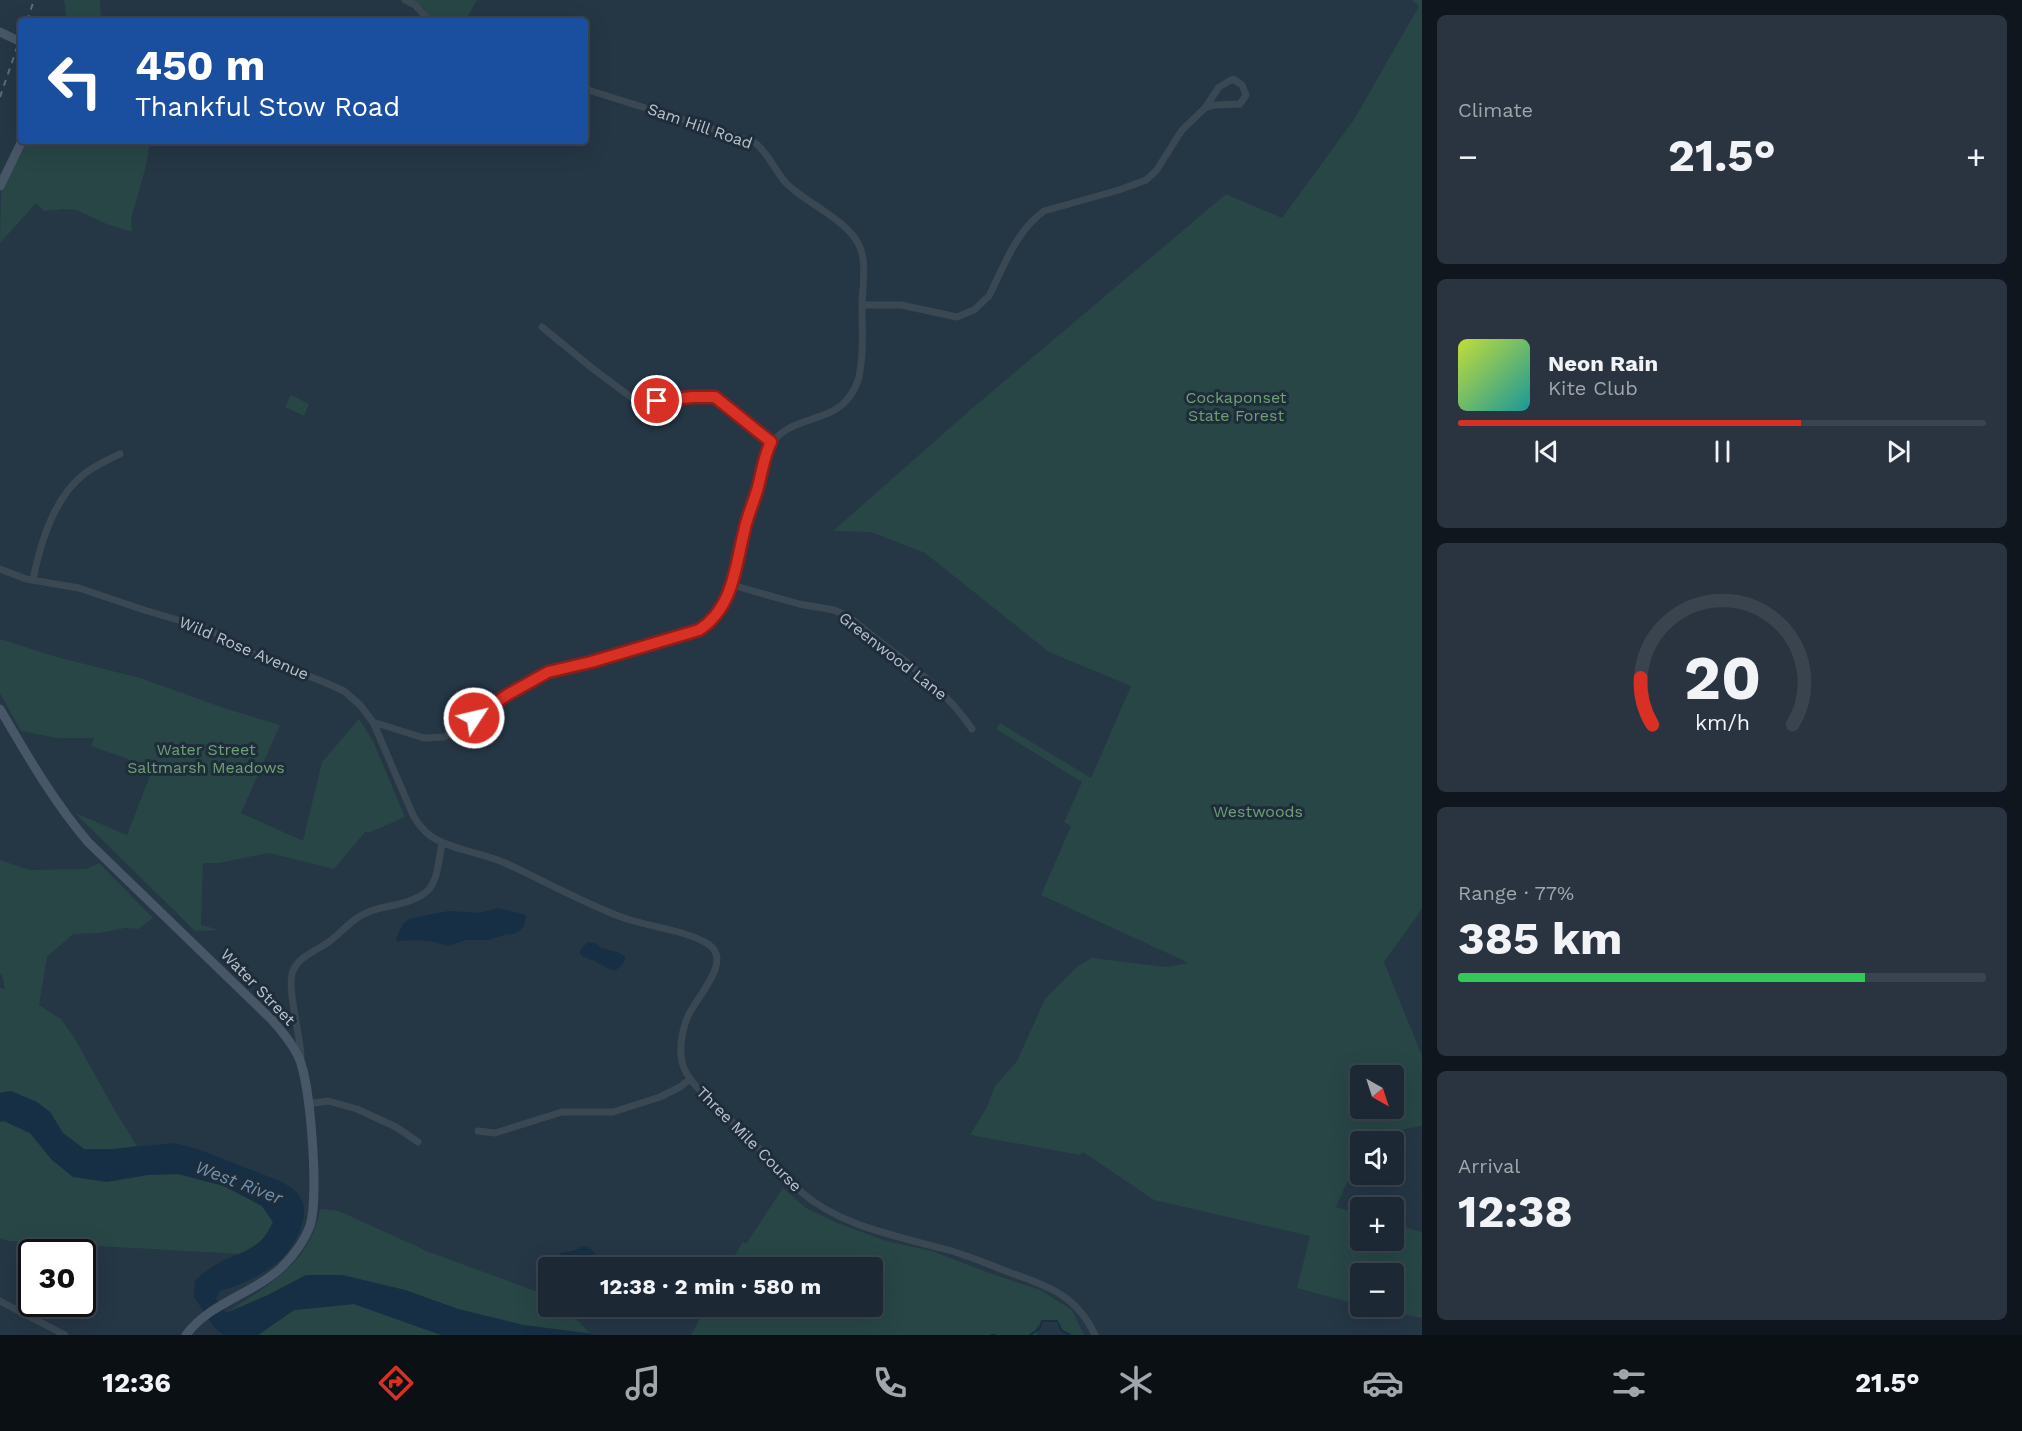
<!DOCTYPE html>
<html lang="en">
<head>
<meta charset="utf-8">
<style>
  :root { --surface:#1c2834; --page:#293440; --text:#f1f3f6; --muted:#a0a6ac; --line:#3a444f; --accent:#d93025 }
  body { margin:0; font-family:"Work Sans",sans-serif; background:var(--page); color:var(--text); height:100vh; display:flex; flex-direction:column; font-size:22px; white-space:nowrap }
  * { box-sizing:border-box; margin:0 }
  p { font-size:20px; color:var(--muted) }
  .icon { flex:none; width:33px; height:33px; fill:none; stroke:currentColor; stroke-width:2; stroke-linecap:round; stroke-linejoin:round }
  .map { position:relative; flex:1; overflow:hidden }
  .panel { display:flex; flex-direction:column; gap:15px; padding:15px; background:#0f161d; width:600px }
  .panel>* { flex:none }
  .guide { position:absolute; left:18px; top:18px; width:570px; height:126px; border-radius:6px; box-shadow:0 6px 24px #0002,0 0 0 2px var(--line); background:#1a4fa0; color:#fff; overflow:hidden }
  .needle { width:39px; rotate:141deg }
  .buttons { position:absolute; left:1350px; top:1065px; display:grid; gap:12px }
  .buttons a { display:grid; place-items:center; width:54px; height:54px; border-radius:6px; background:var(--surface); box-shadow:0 6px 24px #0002,0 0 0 2px var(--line); font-size:30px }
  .speed { position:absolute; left:18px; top:1239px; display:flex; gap:12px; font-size:30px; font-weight:700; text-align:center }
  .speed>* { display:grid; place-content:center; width:78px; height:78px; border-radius:50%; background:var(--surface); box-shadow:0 6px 24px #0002,0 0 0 2px var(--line); line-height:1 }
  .speed .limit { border:3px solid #111; border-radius:9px; background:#fff; color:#111 }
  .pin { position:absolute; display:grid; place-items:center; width:51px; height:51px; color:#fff; margin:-26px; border:3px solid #fff; border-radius:50%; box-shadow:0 2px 6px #0007 }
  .me { position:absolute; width:66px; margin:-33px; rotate:55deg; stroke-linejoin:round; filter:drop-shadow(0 0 4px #0008) }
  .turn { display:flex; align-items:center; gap:21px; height:126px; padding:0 18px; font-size:27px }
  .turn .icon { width:78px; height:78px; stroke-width:2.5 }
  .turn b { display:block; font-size:42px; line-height:51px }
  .big { font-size:45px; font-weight:700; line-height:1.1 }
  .panel .card { flex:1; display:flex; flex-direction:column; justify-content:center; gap:9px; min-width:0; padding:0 21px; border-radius:9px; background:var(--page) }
  .panel .dial { align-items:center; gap:0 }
  .dial svg { height:156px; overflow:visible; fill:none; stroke:var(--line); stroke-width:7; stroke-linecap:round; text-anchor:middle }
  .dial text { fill:var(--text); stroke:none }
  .song { display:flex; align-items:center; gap:18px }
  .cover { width:72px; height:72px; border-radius:9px; background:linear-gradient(135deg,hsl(70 70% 55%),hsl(180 70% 35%)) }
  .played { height:6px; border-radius:3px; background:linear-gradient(90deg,var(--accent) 65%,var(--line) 65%) }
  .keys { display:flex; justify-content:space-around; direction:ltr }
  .heat { display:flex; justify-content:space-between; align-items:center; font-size:33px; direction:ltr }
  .charge { height:9px; border-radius:4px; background:linear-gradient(90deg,#34c759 77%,var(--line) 0) }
  .trip { position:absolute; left:538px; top:1257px; width:345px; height:60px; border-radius:6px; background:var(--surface); box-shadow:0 6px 24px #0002,0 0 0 2px var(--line); font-weight:700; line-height:60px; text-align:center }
  .tabs { display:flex; height:96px; justify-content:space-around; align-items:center; background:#0b1015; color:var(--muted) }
  .tabs .icon { width:42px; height:42px }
  .tabs .current { color:var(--accent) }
  .tabs b { font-size:27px; color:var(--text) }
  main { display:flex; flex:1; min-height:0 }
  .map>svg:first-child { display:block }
</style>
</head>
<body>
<main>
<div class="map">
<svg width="1422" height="1335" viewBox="0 0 1422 1335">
  <rect width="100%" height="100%" fill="#253645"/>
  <path fill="#284646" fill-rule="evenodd" d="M64,0H100L101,21H67Z
    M411,0H477L465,21H433L422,6Z
    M1412,0H1422V909L1384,962L1422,1056V1126L1361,1137L1362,1141L1360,1142V1154L1336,1207L1360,1214V1240H1394V1224L1422,1232V1318L1367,1307L1394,1306V1274H1360V1305L1297,1288L1310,1236L1154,1200L1083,1152L1080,1155L970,1135L986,1109L995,1086L1017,1061L1045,999L1078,966L1092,958L1166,967L1189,963L1041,895L1071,826L1064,822L1082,782L996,729L1000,723L1091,778L1131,686L1049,652L925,553L871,532L833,531L969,411L1226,194L1282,218L1355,118L1419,6ZM1360,1076H1394V1108H1360Z
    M28,141H150L146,166L131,219L132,232L109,225L76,210L64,209L44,211L36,203L0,243L1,191Z
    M291,395L309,404L304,416L285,407Z
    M0,639L57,657L140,678L227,709L280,725L241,813L303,841L322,762L359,719L373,741L405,817L368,833L366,831L334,869L269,853L219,863H203L201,925L220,930L195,931L75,813L127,835L153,768L91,746L94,738H57L21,731L0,693Z
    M0,860L29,870L86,869L99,863L153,918L138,929L125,928L99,933L73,934L47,957L39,1005L61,1019L75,1039L114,1109L137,1146L113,1149H84L63,1133L50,1112L11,1091L0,1093V988L5,989L2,975L0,974Z
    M4,1121L30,1133L52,1160L148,1175L178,1174L224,1186L262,1206L273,1222L264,1239L241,1254L8,1241L0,1238V1122Z
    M783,1188L806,1208L835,1222L886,1241L932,1251L992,1274L1040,1290L1072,1310L1084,1335H1068L1053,1321L1043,1322L1036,1328L1037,1335H691L706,1307L873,1306V1268L728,1267L743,1242L746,1244Z
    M320,1209L339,1211L429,1252L549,1296V1306L563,1307L590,1333L523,1325L458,1309L405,1290L342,1275H306L268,1295L226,1313C268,1285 311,1263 320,1209Z
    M354,1304L442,1335H258L294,1310Z"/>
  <path fill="#172f44" d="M498,908L523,914L526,916L524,927L514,934H507L489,940H466L448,946L434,942L419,940L397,941L396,938L403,924L409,919L417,917L449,911L479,913Z
    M588,942C596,942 596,945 602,948C612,952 619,950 626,958C616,976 612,970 598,963C592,959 586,959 580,954V950Z
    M11,1091L37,1102L50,1112L63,1133L84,1149H113L175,1143L200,1150L282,1182C290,1187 298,1191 302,1201C310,1219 292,1251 278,1262C262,1275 240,1286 220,1291L216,1299L226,1313L268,1295L306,1275H342L405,1290L458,1309L523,1325L597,1335H441L354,1304L294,1310L258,1335H223L214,1327L194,1297L195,1280C201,1276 207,1270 214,1266C240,1249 258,1255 273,1222L262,1206L224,1186L178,1174L148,1175L107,1182L73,1177L52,1160L30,1133L4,1121L0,1122V1093Z
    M583,1246C590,1245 597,1254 597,1261L592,1267H553V1259L561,1253L573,1251Z"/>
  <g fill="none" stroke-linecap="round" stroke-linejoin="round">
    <path stroke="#172f44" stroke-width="2" d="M991,1335H995
      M1030,1335L1040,1328L1042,1321H1057L1062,1331L1070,1335"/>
    <path stroke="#3a4854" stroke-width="7" d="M405,0L415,5L430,21
      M862,305H901L957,317L974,310L989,296C1004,266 1016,231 1044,211L1119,190L1146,180L1156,171L1182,130L1205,108L1219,87L1233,79L1242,85L1246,95L1240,104L1215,105L1205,108
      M542,327L592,368L640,404L692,397H715L771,443
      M0,569L26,579L79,588L144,610L195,625L215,633L263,659L324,682L344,691L360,705L373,722L413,815C418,824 423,831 432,837C453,850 482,853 505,863C545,881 583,903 624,918C650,927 685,930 708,944C734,961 696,997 688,1016C683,1028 680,1040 681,1054C681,1064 685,1072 691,1080C707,1101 728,1117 746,1135C765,1153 781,1174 800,1191C841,1227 898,1236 948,1250C967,1255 985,1263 1003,1270C1044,1285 1076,1293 1095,1335
      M33,580C40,544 53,499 83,475C94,466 107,460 120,454
      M732,585L799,604L834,610L848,616C890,652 941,682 972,729
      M373,722L424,738L444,737L456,731L507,695L547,672L591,662L690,634L706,626L724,605L732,585L745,528L768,449C788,413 829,426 850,396C855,389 859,380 860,371C864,350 862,328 862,307C862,287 868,261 858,243C846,220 807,203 788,185C775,172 769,153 754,142L585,89
      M301,1058C301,1036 286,987 293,971C298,958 313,952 324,945C339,937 348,921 364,914C373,909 384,907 395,905C438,895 435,882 442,843
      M308,1104L328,1101L357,1109L396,1127L418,1142
      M478,1131L495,1133L562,1112H613L660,1097L680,1087L690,1079
      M0,1301L65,1335"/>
    <path stroke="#485767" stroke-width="9" d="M0,32L21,42
      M0,186L22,141
      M0,709C27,755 53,801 88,842L273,1021C283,1033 293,1044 299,1058C311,1086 319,1197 310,1226C304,1242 294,1255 282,1267C253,1294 209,1303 186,1335"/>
    <path stroke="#5c6c7b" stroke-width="2" stroke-dasharray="6 6" stroke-linecap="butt" d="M27,21L34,0
      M0,97L21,36"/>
  </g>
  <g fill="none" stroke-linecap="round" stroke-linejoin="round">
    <defs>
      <path id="route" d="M474,718L507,695L548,672L591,662L699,630C733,608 735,568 744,532C747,516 754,502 758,487C762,472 764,456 771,442L715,397H692L657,401"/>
    </defs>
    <use href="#route" stroke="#8d1f18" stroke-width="15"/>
    <use href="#route" stroke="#d93025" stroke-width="10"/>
  </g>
  <g text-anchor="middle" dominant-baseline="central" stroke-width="6" stroke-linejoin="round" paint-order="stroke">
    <g font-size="16" fill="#b8c3ce" stroke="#1f2d3a">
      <text transform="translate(700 126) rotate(19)">Sam Hill Road</text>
      <text transform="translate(244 648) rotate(23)">Wild Rose Avenue</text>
      <text transform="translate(893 656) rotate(38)">Greenwood Lane</text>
      <text transform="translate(258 987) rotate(46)">Water Street</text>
      <text transform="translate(749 1139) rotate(45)">Three Mile Course</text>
    </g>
    <g font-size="16" fill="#6da073" stroke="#1f2d3a">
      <text x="1236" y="397">Cockaponset<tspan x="1236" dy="18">State Forest</tspan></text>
      <text x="206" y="749">Water Street<tspan x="206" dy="18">Saltmarsh Meadows</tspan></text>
      <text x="1258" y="811">Westwoods</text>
    </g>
    <g font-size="18" font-style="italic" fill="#6f91ae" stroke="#1f2d3a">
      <text transform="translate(239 1182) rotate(21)">West River</text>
    </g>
  </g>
</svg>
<div class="buttons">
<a><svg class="needle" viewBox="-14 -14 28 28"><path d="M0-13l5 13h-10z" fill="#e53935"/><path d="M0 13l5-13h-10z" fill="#a0a6ac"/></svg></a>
<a><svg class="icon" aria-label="sound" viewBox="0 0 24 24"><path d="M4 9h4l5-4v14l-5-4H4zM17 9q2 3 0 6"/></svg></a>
<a>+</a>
<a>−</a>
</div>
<div class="speed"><div class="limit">30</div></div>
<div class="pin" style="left:657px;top:401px;background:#d93025"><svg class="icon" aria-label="arrive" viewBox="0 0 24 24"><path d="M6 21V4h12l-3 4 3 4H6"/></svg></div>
<svg class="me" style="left:474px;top:718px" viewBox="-20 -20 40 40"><circle r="17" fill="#d93025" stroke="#fff" stroke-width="3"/><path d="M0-11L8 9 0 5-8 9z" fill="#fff"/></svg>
<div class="trip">12:38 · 2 min · 580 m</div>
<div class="guide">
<div class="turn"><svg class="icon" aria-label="left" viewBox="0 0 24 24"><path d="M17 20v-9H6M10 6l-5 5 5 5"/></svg><div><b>450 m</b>Thankful Stow Road</div></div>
</div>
</div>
<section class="panel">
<div class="card"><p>Climate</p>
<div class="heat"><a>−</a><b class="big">21.5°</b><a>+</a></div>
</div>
<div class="card">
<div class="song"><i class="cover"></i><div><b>Neon Rain</b><p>Kite Club</p></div></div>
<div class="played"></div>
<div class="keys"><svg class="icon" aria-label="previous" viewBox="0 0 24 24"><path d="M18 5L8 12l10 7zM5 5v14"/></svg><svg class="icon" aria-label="pause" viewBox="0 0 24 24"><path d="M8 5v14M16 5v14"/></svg><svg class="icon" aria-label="next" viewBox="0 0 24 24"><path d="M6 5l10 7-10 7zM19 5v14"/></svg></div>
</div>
<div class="card dial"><svg viewBox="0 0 100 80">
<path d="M14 69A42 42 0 1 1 86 69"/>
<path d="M14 69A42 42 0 0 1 8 45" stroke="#d93025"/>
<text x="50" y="56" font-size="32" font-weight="700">20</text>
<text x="50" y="72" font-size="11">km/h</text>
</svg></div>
<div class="card"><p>Range · 77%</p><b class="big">385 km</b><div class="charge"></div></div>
<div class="card"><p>Arrival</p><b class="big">12:38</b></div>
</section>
</main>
<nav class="tabs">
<b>12:36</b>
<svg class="icon current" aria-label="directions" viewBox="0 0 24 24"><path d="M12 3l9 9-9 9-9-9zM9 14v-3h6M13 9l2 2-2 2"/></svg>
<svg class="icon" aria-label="music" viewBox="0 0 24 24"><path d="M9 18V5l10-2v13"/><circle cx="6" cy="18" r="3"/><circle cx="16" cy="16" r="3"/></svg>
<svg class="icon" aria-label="phone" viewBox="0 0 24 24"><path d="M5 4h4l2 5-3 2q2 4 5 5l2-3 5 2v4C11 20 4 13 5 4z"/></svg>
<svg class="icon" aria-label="climate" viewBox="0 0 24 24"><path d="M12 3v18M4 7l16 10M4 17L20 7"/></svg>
<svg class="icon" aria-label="car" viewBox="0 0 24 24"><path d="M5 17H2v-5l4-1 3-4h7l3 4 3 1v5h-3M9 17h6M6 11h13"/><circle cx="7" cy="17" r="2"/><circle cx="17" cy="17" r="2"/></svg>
<svg class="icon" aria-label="filters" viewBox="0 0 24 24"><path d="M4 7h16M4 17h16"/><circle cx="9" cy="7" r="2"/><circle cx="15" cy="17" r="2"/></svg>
<b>21.5°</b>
</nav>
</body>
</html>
